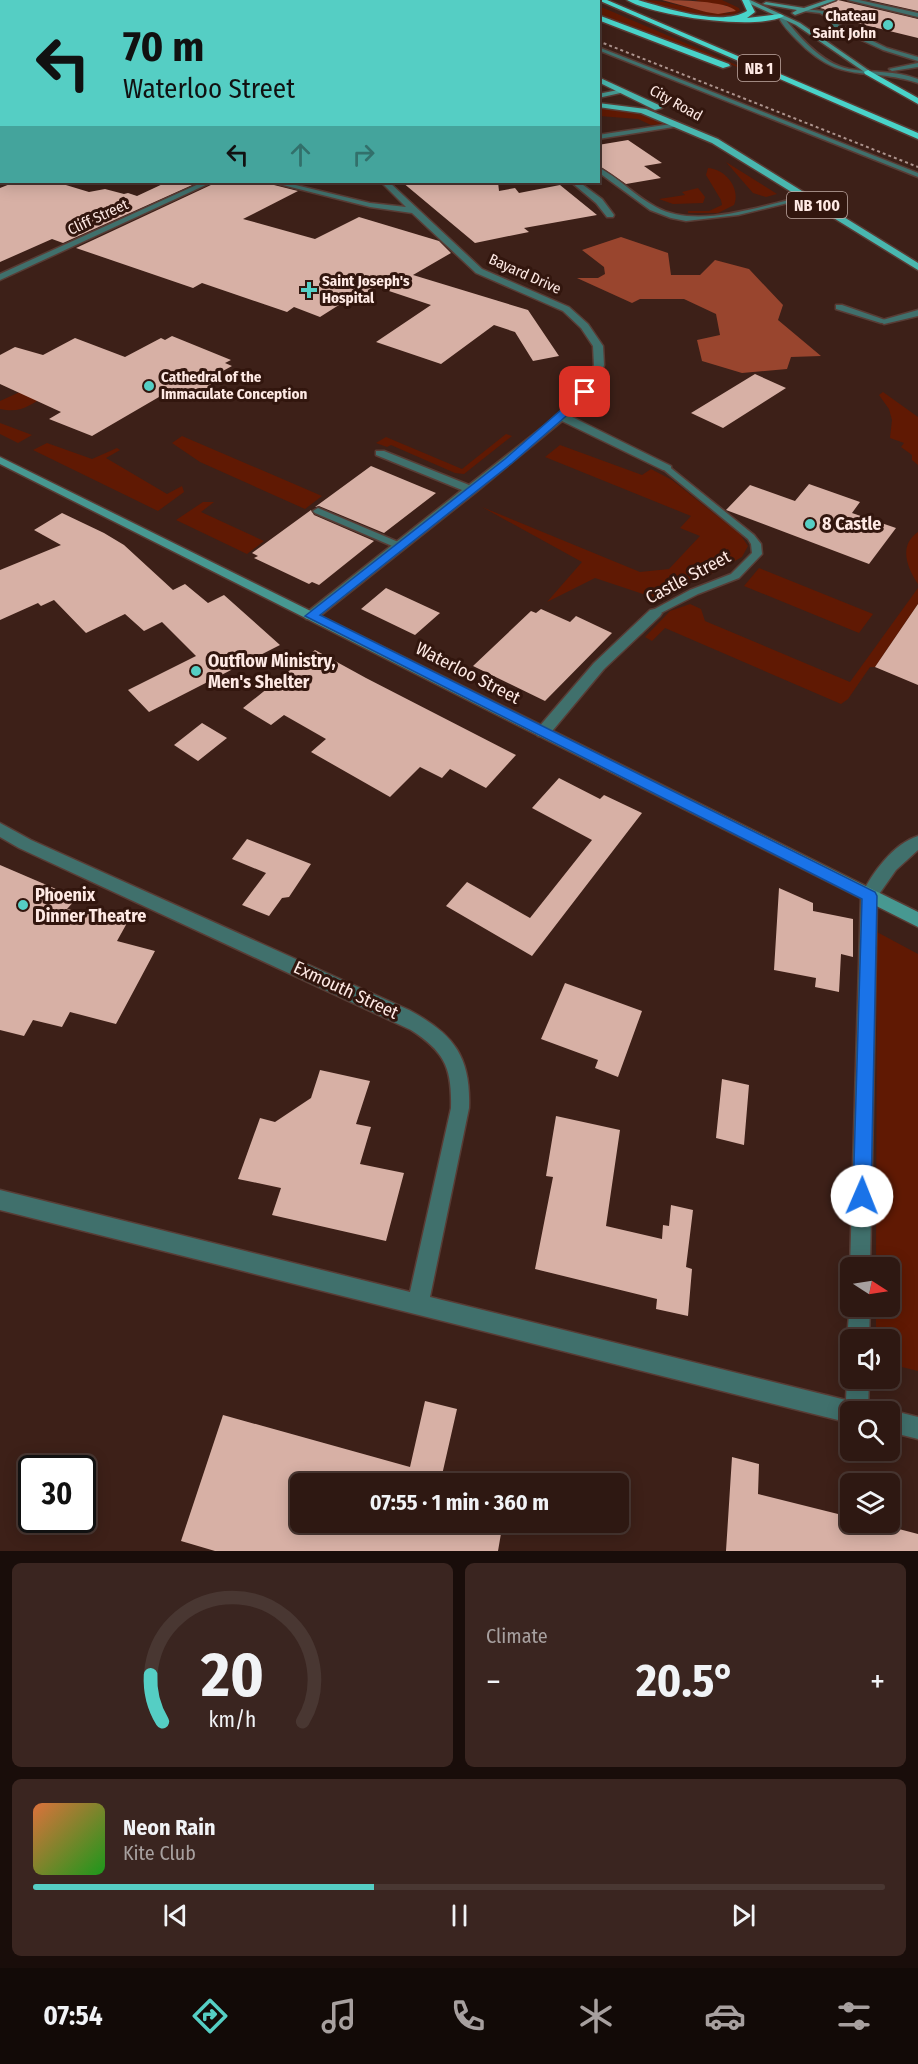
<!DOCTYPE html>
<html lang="en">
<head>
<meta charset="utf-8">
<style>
  :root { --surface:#2e1812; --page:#3a2520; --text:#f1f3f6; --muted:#a7a09f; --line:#493732; --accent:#55cec4 }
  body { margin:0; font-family:"Fira Sans Condensed",sans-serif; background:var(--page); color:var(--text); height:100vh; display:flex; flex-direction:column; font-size:22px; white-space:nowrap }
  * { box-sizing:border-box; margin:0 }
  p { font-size:20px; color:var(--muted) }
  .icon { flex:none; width:33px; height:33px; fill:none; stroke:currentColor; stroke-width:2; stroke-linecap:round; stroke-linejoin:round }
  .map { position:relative; height:1551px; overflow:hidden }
  .panel { display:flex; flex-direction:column; gap:12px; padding:12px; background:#190d0a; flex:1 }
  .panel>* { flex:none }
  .guide { position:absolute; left:0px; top:0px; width:600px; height:183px; box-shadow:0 3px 15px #0003,0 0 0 2px var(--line); background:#55cec4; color:#111; overflow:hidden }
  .needle { width:39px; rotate:102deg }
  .fabs { position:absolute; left:840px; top:1257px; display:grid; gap:12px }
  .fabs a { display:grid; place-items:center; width:60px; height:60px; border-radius:9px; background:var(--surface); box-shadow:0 3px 15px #0003,0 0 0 2px var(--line); font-size:30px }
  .speed { position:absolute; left:18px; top:1455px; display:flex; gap:12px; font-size:30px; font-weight:700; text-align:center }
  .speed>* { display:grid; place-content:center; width:78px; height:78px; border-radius:50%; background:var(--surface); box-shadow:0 3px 15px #0003,0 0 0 2px var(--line); line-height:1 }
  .speed .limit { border:3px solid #111; border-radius:9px; background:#fff; color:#111 }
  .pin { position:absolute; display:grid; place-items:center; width:51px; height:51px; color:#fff; margin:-26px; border-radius:12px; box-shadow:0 3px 9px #0006 }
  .me { position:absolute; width:66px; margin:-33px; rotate:1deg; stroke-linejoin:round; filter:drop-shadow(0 0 4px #0008) }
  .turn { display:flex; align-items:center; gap:21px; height:126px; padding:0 24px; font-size:27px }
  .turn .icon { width:78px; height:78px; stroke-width:2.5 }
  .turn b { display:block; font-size:42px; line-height:51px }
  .lanes { display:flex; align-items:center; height:57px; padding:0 24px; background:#0003; justify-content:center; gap:30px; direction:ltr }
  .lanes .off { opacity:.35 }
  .big { font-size:45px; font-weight:700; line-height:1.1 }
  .panel .widget { flex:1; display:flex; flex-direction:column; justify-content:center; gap:9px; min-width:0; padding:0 21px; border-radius:9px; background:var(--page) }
  .panel .dial { align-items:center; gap:0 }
  .dial svg { height:156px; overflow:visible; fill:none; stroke:var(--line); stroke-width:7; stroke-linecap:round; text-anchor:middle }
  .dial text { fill:var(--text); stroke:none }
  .song { display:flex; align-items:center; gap:18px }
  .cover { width:72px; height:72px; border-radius:9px; background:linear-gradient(135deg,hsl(20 70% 55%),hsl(120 70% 35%)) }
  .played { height:6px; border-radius:3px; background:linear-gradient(90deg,var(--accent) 40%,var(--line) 40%) }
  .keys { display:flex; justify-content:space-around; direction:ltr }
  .heat { display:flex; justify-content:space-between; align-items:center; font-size:33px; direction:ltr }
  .panel .tiles { flex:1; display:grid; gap:12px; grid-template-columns:1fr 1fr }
  .widget:last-child { grid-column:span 2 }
  .trip { position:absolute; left:290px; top:1473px; width:339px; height:60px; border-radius:9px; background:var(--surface); box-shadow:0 3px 15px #0003,0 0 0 2px var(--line); font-weight:700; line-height:60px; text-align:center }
  .tab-bar { display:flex; height:96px; justify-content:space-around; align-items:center; background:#120a07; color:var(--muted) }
  .tab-bar .icon { width:42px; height:42px }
  .tab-bar .active { color:var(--accent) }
  .tab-bar b { font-size:27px; color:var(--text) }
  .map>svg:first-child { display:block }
</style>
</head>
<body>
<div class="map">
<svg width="918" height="1551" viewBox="0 0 918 1551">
  <rect width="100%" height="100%" fill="#3d2018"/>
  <path fill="#601903" d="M643,0C673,0 700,15 730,13L726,5H711L695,0H722L739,8L740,11C722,26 664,6 643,0Z
    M599,6L767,78L599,15Z
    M598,108L633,112L665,124L651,125L638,119L599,116Z
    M726,162L777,194L766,197L753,193Z
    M708,168C725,169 741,188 734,205L718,213H688V211H709L722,205L721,200L706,175Z
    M698,188L705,197L703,203L673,204L659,199L685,195L682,192Z
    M31,387L50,393C31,404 22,414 0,409V401Z
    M883,392L918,417V465L912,460V455L901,447L904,443L890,438L892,420L889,409L879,395Z
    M0,423L32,435L18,443L0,434Z
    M506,434L512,436L464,474L455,473L391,445L387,447L376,443L386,437L462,469Z
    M182,436L322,496L305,509L200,462L172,443Z
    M47,443L92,459L117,448L120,450L106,458L167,494L182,486L184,492L158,511L33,450Z
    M560,445L642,475L651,469L672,480L740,534L748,546L742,557L711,574L652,597L595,578L547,602L582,562L482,507L640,572L669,569L700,536L680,528L691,516L545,457Z
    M203,502H214L201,512L264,541L247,554L176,520Z
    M918,532V584C906,566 899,545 918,532Z
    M759,568L873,614L859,633L744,586Z
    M918,588V604L875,667H870L848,699L841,704L665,628L652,641L645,637L670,611L690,604L701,609L705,621L850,682Z
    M877,932L918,954V1371L890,1364V1340L876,1339V1307L890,1306V1268L876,1267Z"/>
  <path fill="#99452e" d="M662,0C677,0 728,1 736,11L718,14L706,12Z
    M621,237L668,253L671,275H700L715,260L749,269L783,305L778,320L821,356L791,357L787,369L742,373L702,361L697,340L720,335L716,314L684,299H640L632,303L577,278H598L605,274L604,267L582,250Z"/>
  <path fill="#d7b0a5" d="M838,0L918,19V38L832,17L824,9L820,8Z
    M869,0H918V11Z
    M628,140L662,163L644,166L661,178L626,184L598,165V145Z
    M15,182H56L89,192L105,189L124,194L128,193L137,196L167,182H199L63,243L52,239L0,262V188Z
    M214,182H269L270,184L298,191L243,219L315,239L359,217L439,241L451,253L413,275L528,310L559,356L533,361L515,332L494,325L441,364L376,342L431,305L377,287L368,293L361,291L320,317L294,307L287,312L202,283L193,288L76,248L213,184Z
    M402,182H498L499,191L515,188L519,193L560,185L597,215L524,228L529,232L475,243Z
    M172,336L231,360L225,363L232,366L210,378L211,388L191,390L169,402L159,397L92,436L49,419L61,412L0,384V355L15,347L43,355L75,338L125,357L161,338L165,340Z
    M755,374L786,388L723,428L691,413Z
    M371,466L436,493L384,533L319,506L315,507Z
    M809,484L860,502L852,513L896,528L869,564L726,510L750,485L795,501Z
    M311,510L314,515L374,541L319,585L312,582L309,584L254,558L258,556L252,553Z
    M62,513L104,533L124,545L173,590L185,584L208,603L224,595L280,645L149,712L128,690L196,656L162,622L144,631L125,614L86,633L54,600L41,606L38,603L0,620V570L61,545L34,530Z
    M386,588L440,613L415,635L361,609Z
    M918,604V685L875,667Z
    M541,609L570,622L576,616L612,633L545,701L473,666L531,611L536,613Z
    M315,650L366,678L516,755L486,788L450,769L442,778L420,767L390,797L311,752L326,739L284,715L271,725L243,708Z
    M202,723L227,738L198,761L174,745Z
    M559,778L600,799L604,795L642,813L532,956L446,906L467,882L530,918L592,840L532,808Z
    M247,839L311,864L289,897L282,898L269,916L242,905L266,873L232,859Z
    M0,865L77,898L67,909L127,923L117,941L155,951L116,1024L70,1012L62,1027L33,1020L24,1036L0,1030Z
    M779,888L813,903V911L853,919V957L841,954L839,992L815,987L816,978L774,970Z
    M565,983L642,1011L618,1077L595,1068L598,1060L541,1039Z
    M320,1070L370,1081L356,1124L371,1127L360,1164L404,1173L386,1241L272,1215L281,1188L238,1179L260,1118L275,1122L311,1098Z
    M722,1079L749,1085L744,1145L716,1138Z
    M556,1116L620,1130L606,1226L662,1239L663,1225L669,1226L671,1205L693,1210L686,1267L692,1269L688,1316L656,1309L657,1299L535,1269L553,1177L546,1176Z
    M425,1401L457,1409L442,1475L471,1484H300V1522H503L498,1551H215L181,1541L223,1415L410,1467Z
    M732,1457L759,1464L758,1494L850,1517V1522H872L918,1534V1551H726Z"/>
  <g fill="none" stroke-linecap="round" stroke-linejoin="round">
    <defs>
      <path id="lane" d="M805,9L823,11L830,17L828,18L820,13L803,11Z
        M829,20L887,48L918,57V61L883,50L833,27Z
        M598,47L918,173V177L598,50Z
        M678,123L680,126L598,139V135Z
        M598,167C619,178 635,196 656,207C697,230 762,205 806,196L809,198L738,215L686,221L671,218L650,210L598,172Z
        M836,305H842L888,321L881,323L836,309Z
        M667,465L754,535L761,544L762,554L739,578L698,594L655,616L650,613L651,611L690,590L731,574L752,553L751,544L748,539L664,470L662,468Z
        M318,508L403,544L405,546L403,548H397L315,513L313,511Z"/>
      <path id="street" d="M95,0H101L94,2Z
        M848,0H859L918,13V17Z
        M778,15H782C798,36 822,64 849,69C873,73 895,70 918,79V83C866,66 841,86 797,40C790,33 780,23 778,15Z
        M0,42H2V46H0Z
        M918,63V67L892,71L889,69Z
        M203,182H212L0,280V274Z
        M271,182H283L370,203L406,207L381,182H389L482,269L569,307L588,324L603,346L604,365L597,384L568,415L671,466V470H663L562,421L476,492L316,619H306L304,616L306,613L462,490L376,455V451H384L469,485L544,426L573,400L588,381L594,365L593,346L581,328L563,311L476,273L412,213L370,207Z
        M571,182H579L602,199L614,215L613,217H607L596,203Z
        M918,310V316L884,324L879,321Z
        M655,609L662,613L660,616L604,669L548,736H538L536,732L538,728L594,663L650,610Z
        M0,823L31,840L409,1010C454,1034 471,1057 469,1108L430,1297L846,1400L847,1378L850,1370V1378H869L868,1412H850V1423L0,1210V1190L410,1292L451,1108C452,1068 445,1052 411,1030L19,848L0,837Z
        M918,836V850L896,870L877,897L870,1268H850V1270V1268L861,896C872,873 893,844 918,836Z
        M850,1301V1306H870L869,1340H850V1348L847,1340Z
        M890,1410L918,1417V1439L890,1432V1412H886Z"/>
      <path id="secondary" d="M451,0H459L449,2Z
        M482,0H490L479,2Z
        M742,0H750L800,23L871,72L866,73L796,25Z
        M827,0H836L795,15L792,13L797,10L763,4L766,2L804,8Z
        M623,89L625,92L598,98V94Z
        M0,112H2V116H0Z
        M0,172H2V176H0Z
        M0,457L918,912V927L0,464Z"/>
      <path id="primary" d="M416,0L426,2H417Z
        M598,77L661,106L662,108L655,110L598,82Z
        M598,103L646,109L718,139L918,263V270L712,143L641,113L598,107Z"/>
      <path id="highway" d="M550,0H558L560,2H551Z
        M598,0H607L918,133V139Z
        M627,0H638C666,8 721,27 747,11L742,0H749L755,12L747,18L780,14L784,16C757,31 653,16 627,0Z
        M598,15L729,64L730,66L723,68L598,20Z
        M868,70L918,98V104L865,74L864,72Z"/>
    </defs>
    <use href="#lane" stroke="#583c35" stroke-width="3"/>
    <use href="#street" stroke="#583c35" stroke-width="3"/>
    <use href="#secondary" stroke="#583c35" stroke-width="3"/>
    <use href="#primary" stroke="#583c35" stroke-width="3"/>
    <use href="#highway" stroke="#583c35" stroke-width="3"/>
    <use href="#lane" fill="#40706c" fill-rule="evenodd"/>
    <use href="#street" fill="#40706c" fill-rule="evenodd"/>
    <use href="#secondary" fill="#479891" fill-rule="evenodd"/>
    <use href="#primary" fill="#49b7af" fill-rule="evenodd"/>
    <use href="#highway" fill="#49d3c9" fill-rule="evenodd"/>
    <path stroke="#ac938d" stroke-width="2" stroke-dasharray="3 3" stroke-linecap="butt" d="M496,0L500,2
      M598,41L918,167"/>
  </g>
  <path fill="#1a73e8" stroke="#114b97" stroke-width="1.5" d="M585,389L590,392L580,404L512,463L320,615L875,892L877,896L871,1196L868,1202L862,1205L855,1202L853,1196L862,899L305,616L505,459Z"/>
  <g fill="#55cec4" stroke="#32160e" stroke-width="2">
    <circle cx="888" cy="25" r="6"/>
    <path d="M306 281h6v6h6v6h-6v6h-6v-6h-6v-6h6z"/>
    <circle cx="149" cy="386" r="6"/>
    <circle cx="810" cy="524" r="6"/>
    <circle cx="196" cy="671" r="6"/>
    <circle cx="23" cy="905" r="6"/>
  </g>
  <g text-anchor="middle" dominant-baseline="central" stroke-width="6" stroke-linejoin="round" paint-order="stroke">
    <g font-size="15" font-weight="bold" fill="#fee9e4" stroke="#32160e" text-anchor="start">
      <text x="876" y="16" text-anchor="end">Chateau<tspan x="876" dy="17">Saint John</tspan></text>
      <text x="322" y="281">Saint Joseph's<tspan x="322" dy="17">Hospital</tspan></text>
      <text x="161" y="377">Cathedral of the<tspan x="161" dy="17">Immaculate Conception</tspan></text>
    </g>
    <g font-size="15" fill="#fee9e4" stroke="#32160e">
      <text transform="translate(676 103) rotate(29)">City Road</text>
      <text transform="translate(98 217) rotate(-25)">Cliff Street</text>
      <text transform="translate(525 274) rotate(24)">Bayard Drive</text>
    </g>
    <g fill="#32160e" stroke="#c1aaa4" stroke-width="1.5">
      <rect x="738" y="55" width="42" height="26" rx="4.5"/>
      <rect x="787" y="192" width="60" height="26" rx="4.5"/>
    </g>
    <g font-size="16" font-weight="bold" fill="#fee9e4">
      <text x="759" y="68">NB 1</text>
      <text x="817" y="205">NB 100</text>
    </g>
    <g font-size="18" font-weight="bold" fill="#fee9e4" stroke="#32160e" text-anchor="start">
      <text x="822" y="524">8 Castle</text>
      <text x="208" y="661">Outflow Ministry,<tspan x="208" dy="21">Men's Shelter</tspan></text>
      <text x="35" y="895">Phoenix<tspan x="35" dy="21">Dinner Theatre</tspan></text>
    </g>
    <g font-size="18" fill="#fee9e4" stroke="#32160e">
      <text transform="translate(688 577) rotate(-28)">Castle Street</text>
      <text transform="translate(468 673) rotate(27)">Waterloo Street</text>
      <text transform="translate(346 990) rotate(25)">Exmouth Street</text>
    </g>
  </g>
</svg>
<div class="fabs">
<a><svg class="needle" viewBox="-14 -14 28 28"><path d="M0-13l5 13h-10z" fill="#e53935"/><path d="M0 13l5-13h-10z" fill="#a7a09f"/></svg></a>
<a><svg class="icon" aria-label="sound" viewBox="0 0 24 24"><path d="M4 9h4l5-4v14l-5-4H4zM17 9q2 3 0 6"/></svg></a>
<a><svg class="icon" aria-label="search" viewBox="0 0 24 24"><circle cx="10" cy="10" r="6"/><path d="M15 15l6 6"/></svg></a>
<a><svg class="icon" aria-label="layers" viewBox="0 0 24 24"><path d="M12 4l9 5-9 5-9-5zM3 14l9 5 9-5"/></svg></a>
</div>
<div class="speed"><div class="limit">30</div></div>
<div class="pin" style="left:585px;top:392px;background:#d93025"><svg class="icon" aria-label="arrive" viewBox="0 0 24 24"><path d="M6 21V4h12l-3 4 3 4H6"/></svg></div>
<svg class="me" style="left:862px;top:1196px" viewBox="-20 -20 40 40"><circle r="19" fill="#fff"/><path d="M0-13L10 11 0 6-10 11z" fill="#1a73e8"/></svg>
<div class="trip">07:55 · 1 min · 360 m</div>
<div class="guide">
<div class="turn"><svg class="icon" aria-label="left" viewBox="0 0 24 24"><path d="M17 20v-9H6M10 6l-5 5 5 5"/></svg><div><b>70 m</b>Waterloo Street</div></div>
<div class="lanes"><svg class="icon" aria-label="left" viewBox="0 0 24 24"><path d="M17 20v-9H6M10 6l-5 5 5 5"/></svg><svg class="icon off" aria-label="ahead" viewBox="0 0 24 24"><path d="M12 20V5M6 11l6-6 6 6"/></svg><svg class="icon off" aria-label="right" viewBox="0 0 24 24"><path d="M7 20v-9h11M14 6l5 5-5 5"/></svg></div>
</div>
</div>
<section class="panel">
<div class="tiles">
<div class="widget dial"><svg viewBox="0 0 100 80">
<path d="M14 69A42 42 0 1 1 86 69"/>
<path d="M14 69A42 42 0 0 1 8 45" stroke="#55cec4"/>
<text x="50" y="56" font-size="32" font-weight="700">20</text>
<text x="50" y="72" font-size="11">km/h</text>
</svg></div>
<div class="widget"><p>Climate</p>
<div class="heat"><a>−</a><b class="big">20.5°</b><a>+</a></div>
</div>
<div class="widget">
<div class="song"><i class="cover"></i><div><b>Neon Rain</b><p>Kite Club</p></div></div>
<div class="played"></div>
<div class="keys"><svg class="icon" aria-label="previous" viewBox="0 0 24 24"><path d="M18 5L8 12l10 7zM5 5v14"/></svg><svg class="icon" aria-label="pause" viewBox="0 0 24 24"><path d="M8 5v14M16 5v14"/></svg><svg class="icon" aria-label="next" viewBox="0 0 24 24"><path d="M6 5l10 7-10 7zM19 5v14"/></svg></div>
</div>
</div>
</section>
<nav class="tab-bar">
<b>07:54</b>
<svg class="icon active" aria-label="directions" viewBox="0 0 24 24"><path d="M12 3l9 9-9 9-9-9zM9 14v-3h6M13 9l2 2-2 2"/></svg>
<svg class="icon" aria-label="music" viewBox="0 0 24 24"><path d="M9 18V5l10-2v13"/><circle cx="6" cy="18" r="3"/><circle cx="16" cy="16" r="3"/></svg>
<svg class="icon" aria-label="phone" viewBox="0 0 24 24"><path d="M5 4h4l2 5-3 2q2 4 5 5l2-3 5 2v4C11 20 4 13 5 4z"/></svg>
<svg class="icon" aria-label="climate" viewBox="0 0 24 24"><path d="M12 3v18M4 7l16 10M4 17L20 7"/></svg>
<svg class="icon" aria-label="car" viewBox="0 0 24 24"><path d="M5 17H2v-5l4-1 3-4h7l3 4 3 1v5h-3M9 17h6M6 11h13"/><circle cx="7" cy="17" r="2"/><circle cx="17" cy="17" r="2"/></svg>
<svg class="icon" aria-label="filters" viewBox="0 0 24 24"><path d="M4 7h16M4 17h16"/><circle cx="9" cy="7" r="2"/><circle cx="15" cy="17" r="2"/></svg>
</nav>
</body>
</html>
